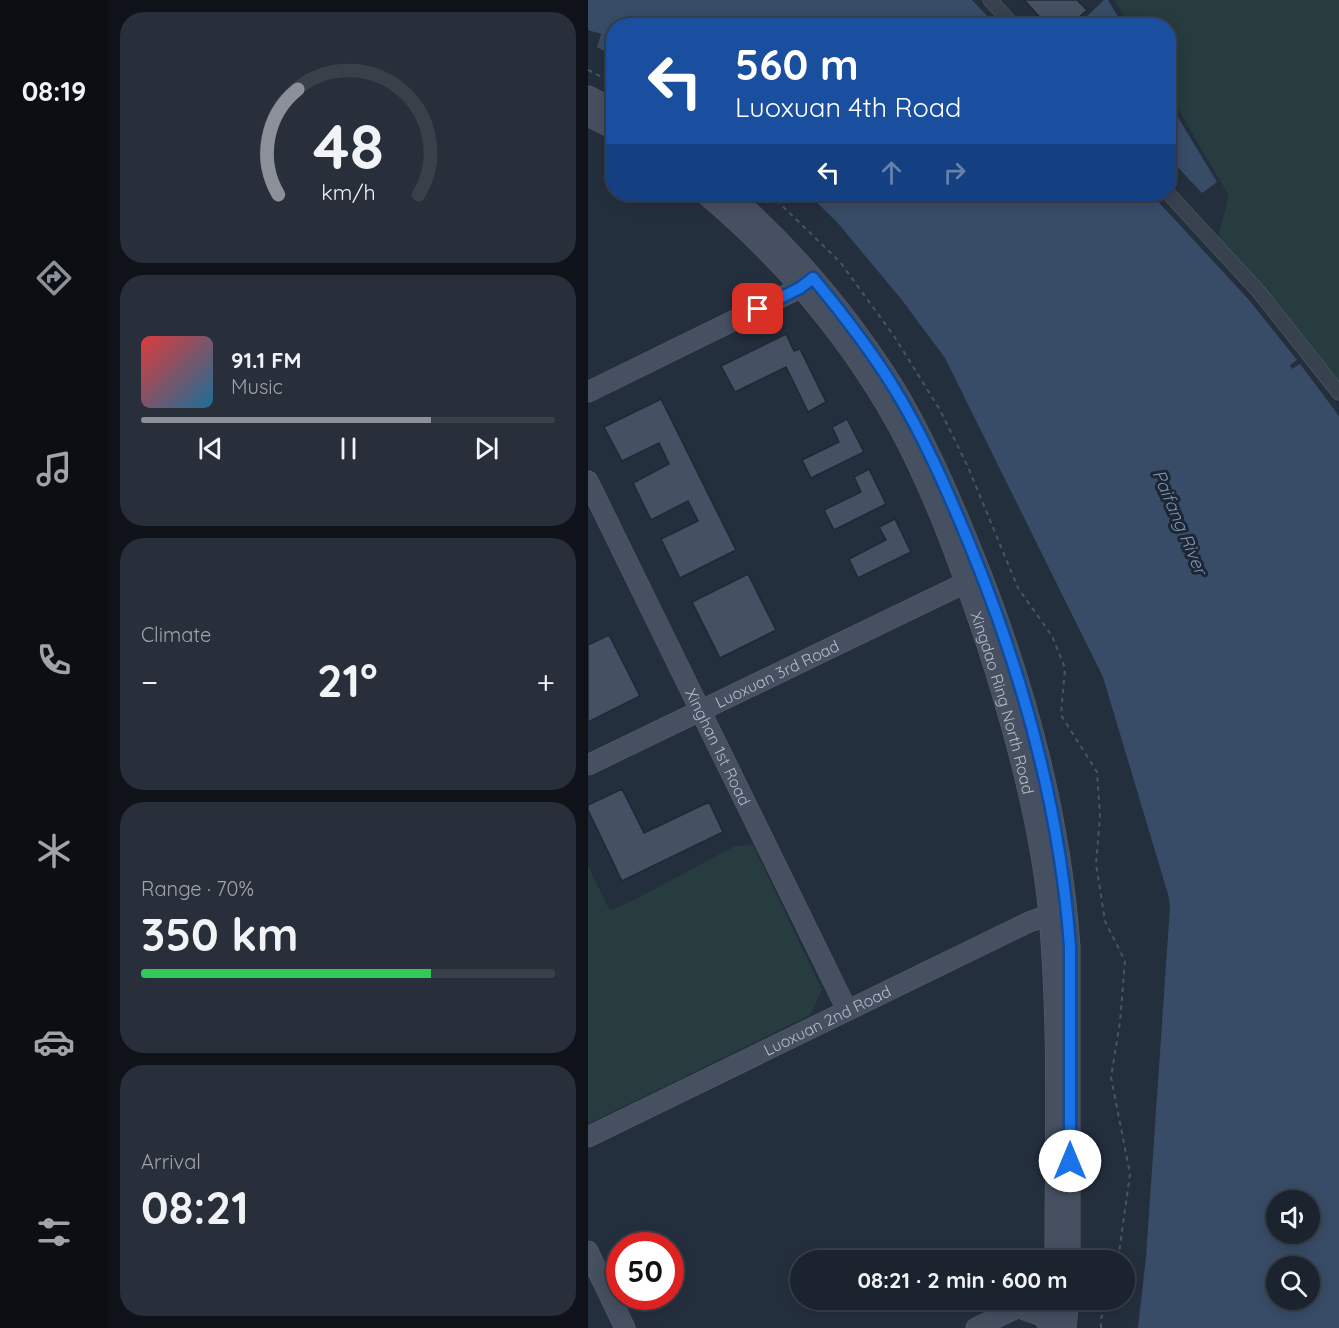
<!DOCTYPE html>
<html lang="en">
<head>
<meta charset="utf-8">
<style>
  :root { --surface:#1b232e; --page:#282f3a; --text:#f1f3f6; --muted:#a0a4aa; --line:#39404a; --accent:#8c9099 }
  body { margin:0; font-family:Quicksand,sans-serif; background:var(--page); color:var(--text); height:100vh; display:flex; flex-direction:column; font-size:22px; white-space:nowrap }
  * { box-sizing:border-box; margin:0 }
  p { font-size:20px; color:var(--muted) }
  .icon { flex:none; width:33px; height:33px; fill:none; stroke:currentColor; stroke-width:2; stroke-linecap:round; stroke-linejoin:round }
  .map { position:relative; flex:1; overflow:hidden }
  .side { display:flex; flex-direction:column; gap:12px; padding:12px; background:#0f1319; width:480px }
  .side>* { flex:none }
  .hud { position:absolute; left:18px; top:18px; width:570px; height:183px; border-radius:24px; box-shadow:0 3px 15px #0003,0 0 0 2px var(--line); background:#1a4fa0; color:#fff; overflow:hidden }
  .tools { position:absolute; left:678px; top:1190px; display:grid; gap:12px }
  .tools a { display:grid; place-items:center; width:54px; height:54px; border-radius:50%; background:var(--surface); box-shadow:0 3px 15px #0003,0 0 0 2px var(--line); font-size:30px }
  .speed { position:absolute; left:18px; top:1232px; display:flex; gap:12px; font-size:30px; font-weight:700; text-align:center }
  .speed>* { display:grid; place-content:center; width:78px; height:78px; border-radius:50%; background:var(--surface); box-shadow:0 3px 15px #0003,0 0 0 2px var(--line); line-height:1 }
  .speed .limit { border:9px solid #d22; background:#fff; color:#111 }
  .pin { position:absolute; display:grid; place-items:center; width:51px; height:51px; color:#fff; margin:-26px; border-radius:12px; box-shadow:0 3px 9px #0006 }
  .me { position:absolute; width:66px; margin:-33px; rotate:0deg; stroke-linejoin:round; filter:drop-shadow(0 0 4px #0008) }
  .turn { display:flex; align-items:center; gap:21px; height:126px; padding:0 30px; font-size:27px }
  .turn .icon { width:78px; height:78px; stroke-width:2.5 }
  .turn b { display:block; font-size:42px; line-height:51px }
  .lanes { display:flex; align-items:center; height:57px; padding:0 30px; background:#0003; justify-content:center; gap:30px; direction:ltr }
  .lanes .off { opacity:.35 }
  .big { font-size:45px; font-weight:700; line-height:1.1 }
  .side .widget { flex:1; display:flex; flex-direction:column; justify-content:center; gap:9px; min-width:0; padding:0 21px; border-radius:24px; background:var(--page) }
  .side .dial { align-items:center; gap:0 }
  .dial svg { height:156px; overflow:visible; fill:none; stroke:var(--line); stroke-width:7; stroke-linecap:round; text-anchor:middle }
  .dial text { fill:var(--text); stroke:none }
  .song { display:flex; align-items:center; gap:18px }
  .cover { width:72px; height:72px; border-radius:9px; background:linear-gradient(135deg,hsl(0 70% 55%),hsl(200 70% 35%)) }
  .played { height:6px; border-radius:3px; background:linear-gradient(90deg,var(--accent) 70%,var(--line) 70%) }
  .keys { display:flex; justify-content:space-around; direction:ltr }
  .heat { display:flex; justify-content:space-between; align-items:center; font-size:33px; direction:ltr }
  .charge { height:9px; border-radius:4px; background:linear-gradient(90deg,#34c759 70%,var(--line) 0) }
  .trip { position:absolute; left:202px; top:1250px; width:345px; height:60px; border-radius:30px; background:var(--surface); box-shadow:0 3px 15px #0003,0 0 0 2px var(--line); font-weight:700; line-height:60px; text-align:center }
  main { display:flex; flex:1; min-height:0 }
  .dock { display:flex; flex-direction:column; width:108px; justify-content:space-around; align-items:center; background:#0b0e12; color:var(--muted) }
  .dock .icon { width:42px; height:42px }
  .dock .active { color:var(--accent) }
  .dock b { font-size:27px; color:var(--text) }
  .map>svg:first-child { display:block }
</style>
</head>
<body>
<main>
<nav class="dock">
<b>08:19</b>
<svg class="icon active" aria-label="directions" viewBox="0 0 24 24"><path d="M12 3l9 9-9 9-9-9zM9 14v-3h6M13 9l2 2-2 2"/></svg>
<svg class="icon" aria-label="music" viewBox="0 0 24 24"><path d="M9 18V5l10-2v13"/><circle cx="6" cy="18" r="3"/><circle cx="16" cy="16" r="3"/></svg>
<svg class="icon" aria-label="phone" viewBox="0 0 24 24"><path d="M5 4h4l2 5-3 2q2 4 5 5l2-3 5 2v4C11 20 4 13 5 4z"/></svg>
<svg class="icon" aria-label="climate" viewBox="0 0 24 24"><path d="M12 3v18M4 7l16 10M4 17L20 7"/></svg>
<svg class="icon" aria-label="car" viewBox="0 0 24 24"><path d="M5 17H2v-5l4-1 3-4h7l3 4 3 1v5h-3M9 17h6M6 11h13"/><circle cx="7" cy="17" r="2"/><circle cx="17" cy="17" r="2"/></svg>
<svg class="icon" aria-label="filters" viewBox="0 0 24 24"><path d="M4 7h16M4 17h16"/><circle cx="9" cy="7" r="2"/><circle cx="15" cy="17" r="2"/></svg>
</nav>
<section class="side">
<div class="widget dial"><svg viewBox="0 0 100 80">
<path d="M14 69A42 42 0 1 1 86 69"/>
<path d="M14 69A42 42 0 0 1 24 15" stroke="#8c9099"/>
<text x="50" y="56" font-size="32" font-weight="700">48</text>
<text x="50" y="72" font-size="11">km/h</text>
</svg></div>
<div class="widget">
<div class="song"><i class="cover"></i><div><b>91.1 FM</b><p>Music</p></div></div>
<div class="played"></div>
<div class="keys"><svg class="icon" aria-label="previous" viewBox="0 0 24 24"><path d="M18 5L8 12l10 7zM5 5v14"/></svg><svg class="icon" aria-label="pause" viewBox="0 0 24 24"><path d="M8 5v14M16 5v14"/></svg><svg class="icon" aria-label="next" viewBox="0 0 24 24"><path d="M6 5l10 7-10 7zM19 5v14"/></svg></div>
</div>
<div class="widget"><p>Climate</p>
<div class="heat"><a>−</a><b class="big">21°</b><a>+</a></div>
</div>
<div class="widget"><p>Range · 70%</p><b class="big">350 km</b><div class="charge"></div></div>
<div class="widget"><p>Arrival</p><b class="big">08:21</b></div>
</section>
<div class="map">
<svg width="751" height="1328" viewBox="0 0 751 1328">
  <rect width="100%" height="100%" fill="#242f3e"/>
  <path fill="#263c3f" d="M526,0H751V387L629,240L641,196L581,93L580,26L541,25Z
    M165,845L234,990L222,1015L0,1124V866L22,911L48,899L147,846Z"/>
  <path fill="#394c67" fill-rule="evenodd" d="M0,0H384L408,25L26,26L25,56L9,47L13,34L0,30Z
    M516,0H520L535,25H498L494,21Z
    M580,101L629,182L614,193L581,158Z
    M220,194H563L661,300L709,360L702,365L704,369L712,364L751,416V1328H550L558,1257L582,907L580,894L515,677L357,358L314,300L249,222ZM688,1200H722V1233H688ZM688,1266H722V1299H688Z"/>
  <path fill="#455162" stroke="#1f2835" stroke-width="1.5" d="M436,0H489L499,10L488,20L493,26H460Z
    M198,334L206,351L212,349L238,402L220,412L198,367L147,392L133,366Z
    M73,399L148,550L92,578L73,539L110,521L100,501L63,520L45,483L81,464L71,443L34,461L16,427Z
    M259,419L276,452L223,478L214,460L251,442L244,427Z
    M281,469L298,504L246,530L236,510L273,492L266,477Z
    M307,519L323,552L270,578L261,559L298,540L291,527Z
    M160,574L188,630L132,658L104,602Z
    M21,635L52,696L0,722V645Z
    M34,789L56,833L121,802L135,832L34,881L0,810V805Z"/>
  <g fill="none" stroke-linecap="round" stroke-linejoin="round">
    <defs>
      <path id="street" d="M402,0L426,26
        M580,193L671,292L751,393"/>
      <g id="secondary">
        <path d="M0,96L26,109"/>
        <path d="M0,116L26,129"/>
        <path id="s1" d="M117,194C194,259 261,337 310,426C348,496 375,573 400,648C427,732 453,828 461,915C471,1030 467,1145 467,1260"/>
        <path d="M142,194C205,249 261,316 306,387C335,435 358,487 379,539C433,669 472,805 482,947V1260"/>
        <path d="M0,392L212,288L222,280"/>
        <path id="s2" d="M0,481L259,1010"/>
        <path id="s3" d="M0,765L379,582"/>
        <path id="s4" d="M0,1137L441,922L461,915H471"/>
        <path d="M0,1251L37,1328"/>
        <path d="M431,1308L454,1316L463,1328"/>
        <path d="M388,1328L447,1299"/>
        <path d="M463,1328L464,1299"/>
        <path d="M478,1328L481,1299"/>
      </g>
    </defs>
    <use href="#street" stroke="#565f6c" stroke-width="15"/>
    <use href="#secondary" stroke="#565f6c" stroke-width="21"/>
    <path stroke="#44595c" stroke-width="2" stroke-dasharray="4.5 4.5" stroke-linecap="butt" d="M0,70L26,83
      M182,194L252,262L306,336L352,410L380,467L430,588L464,636L477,668L473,715L509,772L512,816L508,864L517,921L537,961L532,1022L523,1077L542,1174L530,1260
      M513,1328V1319L519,1299"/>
    <use href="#street" stroke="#38414e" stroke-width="14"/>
    <use href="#secondary" stroke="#465061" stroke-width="20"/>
  </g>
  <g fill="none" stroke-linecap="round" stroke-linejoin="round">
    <defs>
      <path id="route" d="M170,309L212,288L225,278C254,313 282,349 306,388C336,437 359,490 381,543C434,672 472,807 482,947V1161"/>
    </defs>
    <use href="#route" stroke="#114b97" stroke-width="15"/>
    <use href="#route" stroke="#1a73e8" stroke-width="10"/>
  </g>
  <g text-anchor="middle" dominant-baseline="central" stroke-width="6" stroke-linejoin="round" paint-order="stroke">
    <g font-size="16" fill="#b4bcc9" stroke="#1d2633">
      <text stroke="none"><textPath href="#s3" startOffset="210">Luoxuan 3rd Road</textPath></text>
      <text stroke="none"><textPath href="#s1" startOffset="600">Xingdao Ring North Road</textPath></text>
      <text stroke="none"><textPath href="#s2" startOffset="296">Xinghan 1st Road</textPath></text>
      <text stroke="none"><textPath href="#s4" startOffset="266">Luoxuan 2nd Road</textPath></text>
    </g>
    <g font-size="18" font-style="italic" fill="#7c92b1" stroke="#1d2633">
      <text transform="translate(592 522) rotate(67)">Paifang River</text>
    </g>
  </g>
</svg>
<div class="tools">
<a><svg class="icon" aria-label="sound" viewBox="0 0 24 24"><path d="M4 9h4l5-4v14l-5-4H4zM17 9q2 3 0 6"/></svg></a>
<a><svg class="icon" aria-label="search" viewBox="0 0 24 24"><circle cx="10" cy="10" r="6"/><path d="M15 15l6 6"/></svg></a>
</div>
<div class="speed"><div class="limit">50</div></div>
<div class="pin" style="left:170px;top:309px;background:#d93025"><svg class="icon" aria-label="arrive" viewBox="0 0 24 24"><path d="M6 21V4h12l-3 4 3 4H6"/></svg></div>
<svg class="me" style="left:482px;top:1161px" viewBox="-20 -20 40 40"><circle r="19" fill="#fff"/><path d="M0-13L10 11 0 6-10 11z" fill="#1a73e8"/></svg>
<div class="trip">08:21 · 2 min · 600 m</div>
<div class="hud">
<div class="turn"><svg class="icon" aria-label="left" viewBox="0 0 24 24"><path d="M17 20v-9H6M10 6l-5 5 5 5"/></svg><div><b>560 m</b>Luoxuan 4th Road</div></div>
<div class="lanes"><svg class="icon" aria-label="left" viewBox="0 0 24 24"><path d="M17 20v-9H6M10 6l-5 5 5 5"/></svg><svg class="icon off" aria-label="ahead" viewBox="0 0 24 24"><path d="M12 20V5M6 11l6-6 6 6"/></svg><svg class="icon off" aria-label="right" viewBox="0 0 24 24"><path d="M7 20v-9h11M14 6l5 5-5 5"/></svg></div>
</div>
</div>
</main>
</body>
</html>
